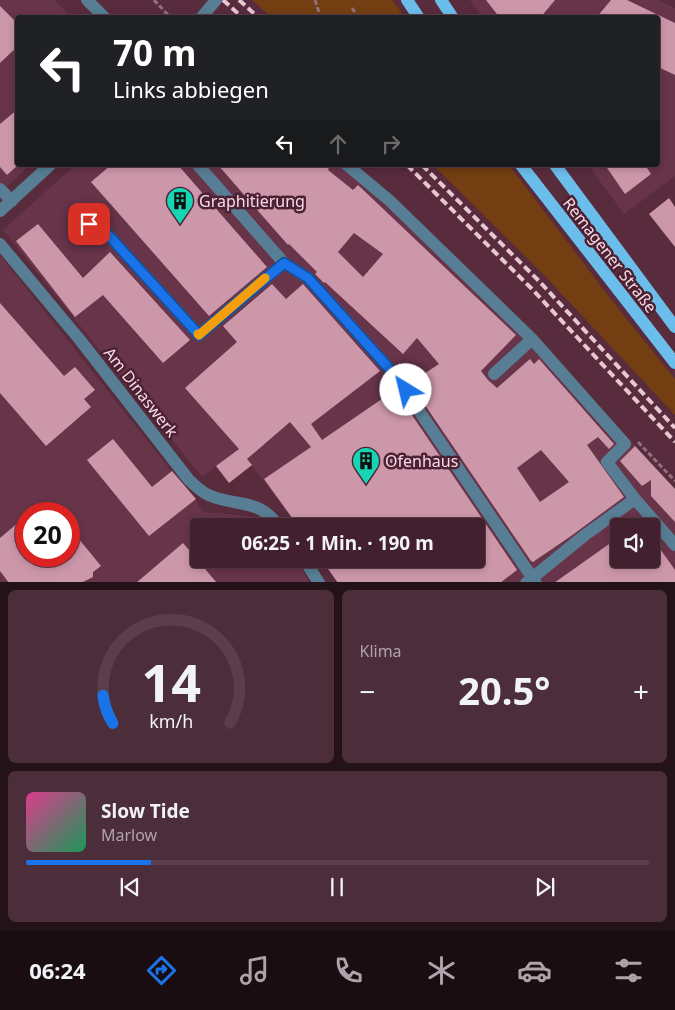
<!DOCTYPE html>
<html lang="de">
<head>
<meta charset="utf-8">
<style>
  :root { --surface:#42202e; --page:#4c2d3a; --text:#f1f3f6; --muted:#aea3aa; --line:#5a3e4a; --accent:#1a73e8 }
  body { margin:0; font-family:"Noto Sans",sans-serif; background:var(--page); color:var(--text); height:100vh; display:flex; flex-direction:column; font-size:19px; white-space:nowrap }
  * { box-sizing:border-box; margin:0 }
  p { font-size:16px; color:var(--muted) }
  .icon { flex:none; width:28px; height:28px; fill:none; stroke:currentColor; stroke-width:2; stroke-linecap:round; stroke-linejoin:round }
  .map { position:relative; height:582px; overflow:hidden }
  .panel { display:flex; flex-direction:column; gap:8px; padding:8px; background:#241219; flex:1 }
  .panel>* { flex:none }
  .guide { position:absolute; left:15px; top:15px; width:645px; height:152px; border-radius:5px; box-shadow:0 2px 8px #0003,0 0 0 1px var(--line); background:#202124; color:#fff; overflow:hidden }
  .tools { position:absolute; left:610px; top:518px; display:grid; gap:10px }
  .tools a { display:grid; place-items:center; width:50px; height:50px; border-radius:5px; background:var(--surface); box-shadow:0 2px 8px #0003,0 0 0 1px var(--line); font-size:25px }
  .speed { position:absolute; left:15px; top:502px; display:flex; gap:10px; font-size:25px; font-weight:700; text-align:center }
  .speed>* { display:grid; place-content:center; width:65px; height:65px; border-radius:50%; background:var(--surface); box-shadow:0 2px 8px #0003,0 0 0 1px var(--line); line-height:1 }
  .speed .limit { border:8px solid #d22; background:#fff; color:#111 }
  .pin { position:absolute; display:grid; place-items:center; width:42px; height:42px; color:#fff; margin:-21px; border-radius:10px; box-shadow:0 2px 8px #0006 }
  .me { position:absolute; width:55px; margin:-28px; rotate:324deg; stroke-linejoin:round; filter:drop-shadow(0 0 4px #0008) }
  .turn { display:flex; align-items:center; gap:18px; height:105px; padding:0 15px; font-size:22px }
  .turn .icon { width:65px; height:65px; stroke-width:2.5 }
  .turn b { display:block; font-size:35px; line-height:42px }
  .lanes { display:flex; align-items:center; height:48px; padding:0 15px; background:#0003; justify-content:center; gap:25px; direction:ltr }
  .lanes .off { opacity:.35 }
  .big { font-size:38px; font-weight:700; line-height:1.1 }
  .panel .widget { flex:1; display:flex; flex-direction:column; justify-content:center; gap:8px; min-width:0; padding:0 18px; border-radius:8px; background:var(--page) }
  .panel .dial { align-items:center; gap:0 }
  .dial svg { height:130px; overflow:visible; fill:none; stroke:var(--line); stroke-width:7; stroke-linecap:round; text-anchor:middle }
  .dial text { fill:var(--text); stroke:none }
  .song { display:flex; align-items:center; gap:15px }
  .cover { width:60px; height:60px; border-radius:8px; background:linear-gradient(135deg,hsl(330 70% 55%),hsl(150 70% 35%)) }
  .played { height:5px; border-radius:2px; background:linear-gradient(90deg,var(--accent) 20%,var(--line) 20%) }
  .keys { display:flex; justify-content:space-around; direction:ltr }
  .heat { display:flex; justify-content:space-between; align-items:center; font-size:28px; direction:ltr }
  .panel .tiles { flex:1; display:grid; gap:8px; grid-template-columns:1fr 1fr }
  .widget:last-child { grid-column:span 2 }
  .trip { position:absolute; left:190px; top:518px; width:295px; height:50px; border-radius:5px; background:var(--surface); box-shadow:0 2px 8px #0003,0 0 0 1px var(--line); font-weight:700; line-height:50px; text-align:center }
  .menu { display:flex; height:80px; justify-content:space-around; align-items:center; background:#1a0d12; color:var(--muted) }
  .menu .icon { width:35px; height:35px }
  .menu .selected { color:var(--accent) }
  .menu b { font-size:22px; color:var(--text) }
  .map>svg:first-child { display:block }
</style>
</head>
<body>
<div class="map">
<svg width="675" height="583" viewBox="0 0 675 583">
  <rect width="100%" height="100%" fill="#582b3d"/>
  <path fill="#68344a" fill-rule="evenodd" d="M0,0H54L72,17L18,18V165H30L0,193Z
    M470,0H658L675,8V176L624,214L588,165H658V18L482,17Z
    M75,165H355L502,301L675,489V582H338L321,559H476V526H298L239,449L202,477L3,230ZM619,526H651V559H619Z
    M0,255L204,512L249,516L270,526H199V559H296L309,582H0ZM26,514H69V556H26Z"/>
  <path fill="#733e12" d="M252,0H392L405,17H271Z
    M433,165H509L610,298L675,379V415L544,275Z"/>
  <path fill="#cd97aa" fill-rule="evenodd" d="M486,0H555L540,18H500Z
    M611,0H627L675,23V75L658,67V18H596Z
    M0,6L18,24V46L0,63Z
    M18,109V165L7,175L0,167V124Z
    M111,165H178L267,267L209,316L91,182Z
    M218,165H330L328,170L353,190L358,185L516,335L481,371L488,380L497,388L530,359L534,364L539,359L614,444L609,449L598,437L587,445L624,497L571,536L533,562L531,561L410,383L439,364L417,338L403,354L325,282L324,283L315,274L317,272L289,244L288,245ZM354,233L383,254L363,277L338,252ZM541,450L569,482L540,502L517,468Z
    M605,165H645L651,174L625,194Z
    M669,198L675,207V247L649,214Z
    M38,224L83,278L110,252L190,340L163,363L103,295L75,317L16,241Z
    M272,284L286,299L303,284L380,371L311,424L322,440L395,390L517,570L500,583H338L321,559H476V526H298L264,479L311,447L290,422L247,459L252,465L229,483L216,466L239,449L185,388L237,342L223,326Z
    M0,303L64,376L75,367L95,390L84,399L91,407L46,446L0,393Z
    M113,439L152,487L172,471L196,499L149,536L87,460Z
    M635,446L675,489V522L651,496V480L642,486L620,461Z
    M26,516V556H69V527L101,566L93,572V577L81,583H9L0,571V538Z
    M651,536L675,570V583H554L619,537V559H651Z
    M183,543L217,583H136Z"/>
  <g fill="none" stroke-linecap="round" stroke-linejoin="round">
    <path stroke="#966f7e" stroke-width="3" stroke-dasharray="5 2.5" stroke-linecap="butt" d="M154,0L171,18
      M315,0L321,18
      M352,8L359,18
      M638,442L675,481"/>
    <path stroke="#577e94" stroke-width="12" d="M87,0L105,18
      M201,18L216,0
      M198,165L284,263L308,278L394,374L536,583
      M347,165L389,200L532,339L494,374
      M0,189L12,201
      M0,211L50,165
      M78,220L101,227L199,335L284,263
      M0,244L80,340L189,480C196,486 202,493 211,496C239,507 258,498 279,526
      M532,339L625,444L607,462L635,499L675,545
      M304,559L319,583
      M526,583L585,535L635,499"/>
    <path stroke="#6bbdec" stroke-width="12" d="M407,0L419,18
      M441,0L453,18
      M521,165L675,363
      M555,165L675,327"/>
    <path stroke="#e6c7d2" stroke-width="4" stroke-dasharray="8 4" stroke-linecap="butt" d="M223,0L243,18
      M239,0L259,18
      M407,165L531,288L675,442
      M422,165L539,281L675,428"/>
  </g>
  <g fill="none" stroke-linecap="round" stroke-linejoin="round">
    <defs>
      <path id="route" d="M89,224L101,227L199,335L284,263L308,278L394,374L406,390"/>
    </defs>
    <use href="#route" stroke="#114b97" stroke-width="12"/>
    <use href="#route" stroke="#1a73e8" stroke-width="9"/>
    <path stroke="#f59e0b" stroke-width="9" d="M198,334L199,335L265,278"/>
  </g>
  <defs>
    <symbol id="building-pin" viewBox="-11 -11 22 30"><path d="M0 17L-7.5 6A9.5 9.5 0 1 1 7.5 6Z" fill="#16d5b3" stroke="#4c2133"/><path d="M-4-6H4V6H1V3H-1V6H-4ZM-2.5-4.3h1.7v1.8h-1.7ZM.8-4.3h1.7v1.8H.8ZM-2.5-1h1.7V.8h-1.7ZM.8-1h1.7V.8H.8Z" fill="#111"/></symbol>
  </defs>
  <g fill-rule="evenodd">
    <use href="#building-pin" x="164" y="185" width="32" height="43"/>
    <use href="#building-pin" x="350" y="445" width="32" height="43"/>
  </g>
  <g text-anchor="middle" dominant-baseline="central" stroke-width="5" stroke-linejoin="round" paint-order="stroke">
    <g font-size="16" fill="#f8dbe5" stroke="#4c2133" text-anchor="start">
      <text x="199" y="201">Graphitierung</text>
      <text x="385" y="461">Ofenhaus</text>
    </g>
    <g font-size="16" fill="#f8dbe5" stroke="#4c2133">
      <text transform="translate(610 255) rotate(52)">Remagener Straße</text>
      <text transform="translate(141 392) rotate(52)">Am Dinaswerk</text>
    </g>
  </g>
</svg>
<div class="tools">
<a><svg class="icon" aria-label="sound" viewBox="0 0 24 24"><path d="M4 9h4l5-4v14l-5-4H4zM17 9q2 3 0 6"/></svg></a>
</div>
<div class="speed"><div class="limit">20</div></div>
<div class="pin" style="left:89px;top:224px;background:#d93025"><svg class="icon" aria-label="arrive" viewBox="0 0 24 24"><path d="M6 21V4h12l-3 4 3 4H6"/></svg></div>
<svg class="me" style="left:406px;top:390px" viewBox="-20 -20 40 40"><circle r="19" fill="#fff"/><path d="M0-13L10 11 0 6-10 11z" fill="#1a73e8"/></svg>
<div class="trip">06:25 · 1 Min. · 190 m</div>
<div class="guide">
<div class="turn"><svg class="icon" aria-label="left" viewBox="0 0 24 24"><path d="M17 20v-9H6M10 6l-5 5 5 5"/></svg><div><b>70 m</b>Links abbiegen</div></div>
<div class="lanes"><svg class="icon" aria-label="left" viewBox="0 0 24 24"><path d="M17 20v-9H6M10 6l-5 5 5 5"/></svg><svg class="icon off" aria-label="ahead" viewBox="0 0 24 24"><path d="M12 20V5M6 11l6-6 6 6"/></svg><svg class="icon off" aria-label="right" viewBox="0 0 24 24"><path d="M7 20v-9h11M14 6l5 5-5 5"/></svg></div>
</div>
</div>
<section class="panel">
<div class="tiles">
<div class="widget dial"><svg viewBox="0 0 100 80">
<path d="M14 69A42 42 0 1 1 86 69"/>
<path d="M14 69A42 42 0 0 1 8 52" stroke="#1a73e8"/>
<text x="50" y="56" font-size="32" font-weight="700">14</text>
<text x="50" y="72" font-size="11">km/h</text>
</svg></div>
<div class="widget"><p>Klima</p>
<div class="heat"><a>−</a><b class="big">20.5°</b><a>+</a></div>
</div>
<div class="widget">
<div class="song"><i class="cover"></i><div><b>Slow Tide</b><p>Marlow</p></div></div>
<div class="played"></div>
<div class="keys"><svg class="icon" aria-label="previous" viewBox="0 0 24 24"><path d="M18 5L8 12l10 7zM5 5v14"/></svg><svg class="icon" aria-label="pause" viewBox="0 0 24 24"><path d="M8 5v14M16 5v14"/></svg><svg class="icon" aria-label="next" viewBox="0 0 24 24"><path d="M6 5l10 7-10 7zM19 5v14"/></svg></div>
</div>
</div>
</section>
<nav class="menu">
<b>06:24</b>
<svg class="icon selected" aria-label="directions" viewBox="0 0 24 24"><path d="M12 3l9 9-9 9-9-9zM9 14v-3h6M13 9l2 2-2 2"/></svg>
<svg class="icon" aria-label="music" viewBox="0 0 24 24"><path d="M9 18V5l10-2v13"/><circle cx="6" cy="18" r="3"/><circle cx="16" cy="16" r="3"/></svg>
<svg class="icon" aria-label="phone" viewBox="0 0 24 24"><path d="M5 4h4l2 5-3 2q2 4 5 5l2-3 5 2v4C11 20 4 13 5 4z"/></svg>
<svg class="icon" aria-label="climate" viewBox="0 0 24 24"><path d="M12 3v18M4 7l16 10M4 17L20 7"/></svg>
<svg class="icon" aria-label="car" viewBox="0 0 24 24"><path d="M5 17H2v-5l4-1 3-4h7l3 4 3 1v5h-3M9 17h6M6 11h13"/><circle cx="7" cy="17" r="2"/><circle cx="17" cy="17" r="2"/></svg>
<svg class="icon" aria-label="filters" viewBox="0 0 24 24"><path d="M4 7h16M4 17h16"/><circle cx="9" cy="7" r="2"/><circle cx="15" cy="17" r="2"/></svg>
</nav>
</body>
</html>
